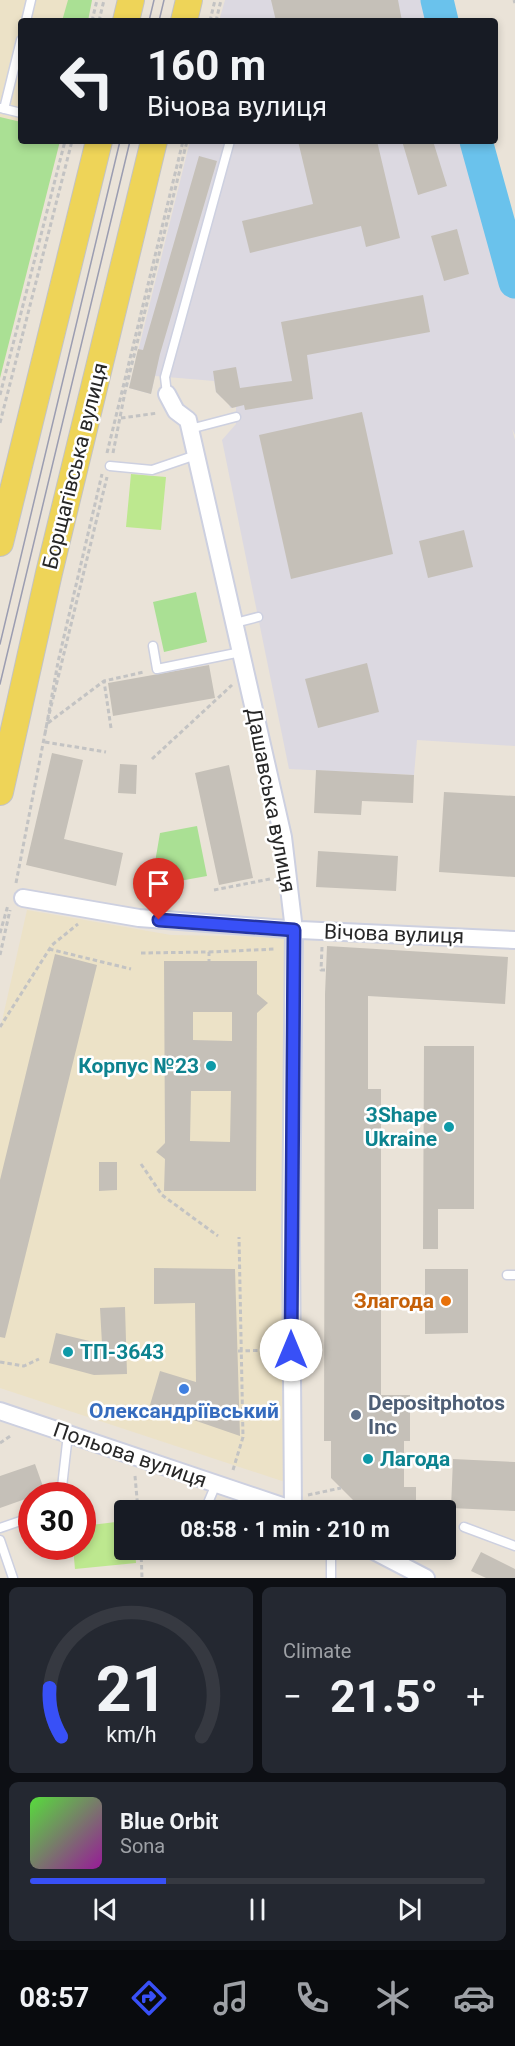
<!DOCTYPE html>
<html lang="en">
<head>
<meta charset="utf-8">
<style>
  :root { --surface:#171b24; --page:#242831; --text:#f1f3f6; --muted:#9ea1a6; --line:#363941; --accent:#3850f7 }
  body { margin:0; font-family:Roboto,sans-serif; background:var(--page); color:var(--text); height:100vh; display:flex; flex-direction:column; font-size:22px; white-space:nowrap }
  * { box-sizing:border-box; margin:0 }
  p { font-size:20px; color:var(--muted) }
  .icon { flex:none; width:33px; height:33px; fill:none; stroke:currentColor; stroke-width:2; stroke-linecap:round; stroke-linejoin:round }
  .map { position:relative; height:1578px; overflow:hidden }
  .side { display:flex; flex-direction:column; gap:9px; padding:9px; background:#0d0f14; flex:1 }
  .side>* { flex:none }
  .top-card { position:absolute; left:18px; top:18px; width:480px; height:126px; border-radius:6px; box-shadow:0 3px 9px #0003; background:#171b24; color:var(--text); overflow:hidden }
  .speed { position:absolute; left:18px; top:1482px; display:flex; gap:12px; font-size:30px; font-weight:700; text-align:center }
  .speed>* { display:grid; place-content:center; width:78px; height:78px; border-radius:50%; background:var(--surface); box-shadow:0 3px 9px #0003; line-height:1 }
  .speed .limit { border:9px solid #d22; background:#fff; color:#111 }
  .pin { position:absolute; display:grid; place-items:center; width:51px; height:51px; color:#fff; margin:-62px -26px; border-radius:50% 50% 50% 0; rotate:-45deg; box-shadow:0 0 6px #0007 }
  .pin .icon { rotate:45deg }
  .me { position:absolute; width:66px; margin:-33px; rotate:0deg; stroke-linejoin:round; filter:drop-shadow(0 0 4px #0008) }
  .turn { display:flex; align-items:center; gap:21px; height:126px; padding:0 30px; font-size:27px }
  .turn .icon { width:78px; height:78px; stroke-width:2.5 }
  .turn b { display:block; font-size:42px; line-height:51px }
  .big { font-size:45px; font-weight:700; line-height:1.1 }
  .side .card { flex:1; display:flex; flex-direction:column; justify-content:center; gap:9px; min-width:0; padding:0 21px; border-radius:9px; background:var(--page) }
  .side .dial { align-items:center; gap:0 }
  .dial svg { height:156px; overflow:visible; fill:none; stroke:var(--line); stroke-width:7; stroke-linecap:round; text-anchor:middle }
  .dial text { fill:var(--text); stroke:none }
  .song { display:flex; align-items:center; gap:18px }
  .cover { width:72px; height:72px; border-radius:9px; background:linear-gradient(135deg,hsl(110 70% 55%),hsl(300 70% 35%)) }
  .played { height:6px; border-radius:3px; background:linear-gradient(90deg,var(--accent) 30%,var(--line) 30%) }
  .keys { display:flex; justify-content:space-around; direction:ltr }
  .heat { display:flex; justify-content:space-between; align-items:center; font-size:33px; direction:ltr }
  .side .tiles { flex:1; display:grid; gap:9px; grid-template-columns:1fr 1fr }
  .card:last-child { grid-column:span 2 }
  .trip { position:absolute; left:114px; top:1500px; width:342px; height:60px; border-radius:6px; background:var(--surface); box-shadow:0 3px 9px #0003; font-weight:700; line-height:60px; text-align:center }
  .tabs { display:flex; height:96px; justify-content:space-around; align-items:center; background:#090b0e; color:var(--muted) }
  .tabs .icon { width:42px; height:42px }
  .tabs .on { color:var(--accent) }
  .tabs b { font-size:27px; color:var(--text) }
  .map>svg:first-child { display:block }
</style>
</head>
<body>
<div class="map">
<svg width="515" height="1578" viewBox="0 0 515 1578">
  <rect width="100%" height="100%" fill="#eae3d8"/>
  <path fill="#dcd9e1" d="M225,0H436L441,21H219Z
    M190,141H472L515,294V435L512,429L515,440V746L417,740L414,775L289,769L222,440L236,424V407L230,408L228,397L222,398L216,392L214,381L155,376L151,394L129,388Z"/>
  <path fill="#ece2c7" d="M0,0H92L88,21H21V141H60L0,378Z
    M27,910L171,935L289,937L285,1482L0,1388V1030Z"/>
  <path fill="#aae094" d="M68,0H92L88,21H62Z
    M0,117L21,122V141H60L0,378Z
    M196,592L207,642L164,652L153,602Z
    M197,826L207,876L151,886L160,833Z"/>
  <path fill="#bde88f" d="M131,474L166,477L161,530L126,527Z
    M124,1521V1550H135L136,1563L75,1569L73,1547L82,1546L83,1526Z"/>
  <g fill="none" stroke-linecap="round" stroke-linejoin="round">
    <path stroke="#6ac2ec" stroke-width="33" d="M437,0L442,21
      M476,141L515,282"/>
  </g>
  <path fill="#c5c0b8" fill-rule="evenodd" d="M271,0H398L402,21H276Z
    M298,141H377L400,238L366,247L361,226L250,253L242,221L313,204Z
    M402,141H433L447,186L418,195Z
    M199,156L217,161L160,354L151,394L129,388L138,349L143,350Z
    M457,229L469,274L444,281L431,236Z
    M423,295L430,332L307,355L313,399L245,410L244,405L232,408L216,392L213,371L236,367L240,388L292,381L281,322Z
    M362,412L393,554L291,579L259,435Z
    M464,530L473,567L428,578L419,541Z
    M367,663L379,712L318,728L305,679Z
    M209,665L215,698L113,716L108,683Z
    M52,753L83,760L64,839L123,853L116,886L26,865Z
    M120,764L137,765L136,794L118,793Z
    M229,765L253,878L219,885L195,773Z
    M316,770L414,775L413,803L362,801L361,815L314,813Z
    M444,792L515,796V877L439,872Z
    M318,851L398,856L396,891L316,887Z
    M327,946L508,957L505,1004L368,996V1089H381V1395H410V1441H404V1487H416V1510H386V1502H355L331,1478V1441H324L325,994Z
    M55,954L97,965L5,1338L0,1337V1180Z
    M164,961H257V994L268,1003L257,1013L256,1191H164L165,1159L156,1152L165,1143ZM193,1012H232V1041L193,1040ZM191,1091H231L230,1142L190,1141Z
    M424,1046H474V1209H438V1249H423Z
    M99,1162H117V1190L99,1191Z
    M154,1268L235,1269L240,1436L150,1405L160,1371L196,1382L195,1303L154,1304Z
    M425,1269H468V1333L425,1334Z
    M125,1307L127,1374L94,1375L49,1363L56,1333L102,1344L100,1308Z
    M453,1459L515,1462V1511L451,1508Z
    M35,1464L45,1492L0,1508V1476Z
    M481,1552L515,1569V1578H486L471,1571Z"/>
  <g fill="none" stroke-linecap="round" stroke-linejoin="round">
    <defs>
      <path id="lane" d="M26,21L31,0
        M1,108L21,113
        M4,109L21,40
        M167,394L165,377L230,141
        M190,429L236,417
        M110,466L152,470L196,455
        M235,623L258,617
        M153,646L157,669L241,652
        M507,1275H515
        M61,1496L68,1434
        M205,1510L216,1484
        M464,1527L515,1546
        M0,1528L32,1517
        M0,1540L13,1578
        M331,1550V1578"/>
      <path id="street" d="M167,394L176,411L188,420L283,837L294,930L291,1238L293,1510
        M23,898L139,918L300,930L515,940
        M0,1411L294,1510
        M372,1550L426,1578"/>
      <path id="primary" d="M126,21L131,0
        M184,21L189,0
        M0,543L99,141
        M0,792L49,573L154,141"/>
    </defs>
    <use href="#lane" stroke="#cdd0e0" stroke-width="11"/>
    <use href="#street" stroke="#cdd0e0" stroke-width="20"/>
    <use href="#primary" stroke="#c3c3c3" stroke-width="28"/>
    <path stroke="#c3c3c3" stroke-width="3" stroke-dasharray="4.5 3" stroke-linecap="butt" d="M514,0L515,3
      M92,21L97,0
      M99,21L104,0
      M210,21L215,0
      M216,21L221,0
      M0,395L65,141
      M121,418L158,413
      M0,423L72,141
      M107,453L183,141
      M113,453L125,392L187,141
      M48,723L104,681
      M111,728L104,681L144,672
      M45,734L58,662L102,474
      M45,742L106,752
      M152,759L232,685
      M16,883L47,723L107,477
      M214,890L270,879
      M0,933L8,905
      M322,947L321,970H326
      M49,949L131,969
      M209,952L276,949
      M141,953L209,952V961
      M0,955L10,910
      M0,1027L52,945L78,924
      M141,1164L162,1195L218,1236
      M238,1351L275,1350
      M0,1362L24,1366L39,1359
      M0,1443L12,1435
      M233,1470L243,1437L239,1237
      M135,1476L138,1510
      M308,1495L341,1488
      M141,1550L142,1578"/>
    <use href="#lane" stroke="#fff" stroke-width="8"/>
    <use href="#street" stroke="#fff" stroke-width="16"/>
    <use href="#primary" stroke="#eed458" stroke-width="26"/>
    <path stroke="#9b9db1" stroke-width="1.5" d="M149,21L154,0
      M159,21L164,0
      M0,644L120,141
      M0,684L130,141"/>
  </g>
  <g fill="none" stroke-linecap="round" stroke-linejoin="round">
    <defs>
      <path id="route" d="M159,920L294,930L291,1350"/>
    </defs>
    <use href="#route" stroke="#2434a1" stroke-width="15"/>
    <use href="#route" stroke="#3850f7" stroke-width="10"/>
  </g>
  <g fill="#0f9aa8" stroke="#fff" stroke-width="2">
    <circle cx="211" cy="1066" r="6"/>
    <circle cx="449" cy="1127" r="6"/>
    <circle cx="68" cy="1352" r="6"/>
    <circle cx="368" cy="1459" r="6"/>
  </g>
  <circle fill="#e8710a" stroke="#fff" stroke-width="2" cx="446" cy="1301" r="6"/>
  <circle fill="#3f7fe0" stroke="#fff" stroke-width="2" cx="184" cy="1389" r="6"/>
  <circle fill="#5c6f8a" stroke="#fff" stroke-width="2" cx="356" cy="1415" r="6"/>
  <g text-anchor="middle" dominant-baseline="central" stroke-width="5" stroke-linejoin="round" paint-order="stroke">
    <g font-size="21" fill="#272727" stroke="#fff">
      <text transform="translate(75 466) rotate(-76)">Борщагівська вулиця</text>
      <text transform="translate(271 800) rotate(79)">Дашавська вулиця</text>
      <text transform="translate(394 934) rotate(2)">Вічова вулиця</text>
      <text transform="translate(130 1455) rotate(19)">Польова вулиця</text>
    </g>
    <g font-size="21" font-weight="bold" fill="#0d838f" stroke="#fff" text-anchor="end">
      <text x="199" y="1066">Корпус №23</text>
      <text x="437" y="1115">3Shape<tspan x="437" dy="24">Ukraine</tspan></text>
      <text x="80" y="1352" text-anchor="start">ТП-3643</text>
      <text x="380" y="1459" text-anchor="start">Лагода</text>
    </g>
    <g font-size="21" font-weight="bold" fill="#c56008" stroke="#fff" text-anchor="end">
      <text x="434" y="1301">Злагода</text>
    </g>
    <g font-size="21" font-weight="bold" fill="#4e5e75" stroke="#fff" text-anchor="start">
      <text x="368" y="1403">Depositphotos<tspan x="368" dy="24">Inc</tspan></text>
    </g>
    <g font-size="21" font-weight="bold" fill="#366cbe" stroke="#fff">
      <text x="184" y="1411">Олександріївський</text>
    </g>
  </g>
</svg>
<div class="speed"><div class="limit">30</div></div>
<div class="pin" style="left:159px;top:920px;background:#d93025"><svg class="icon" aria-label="arrive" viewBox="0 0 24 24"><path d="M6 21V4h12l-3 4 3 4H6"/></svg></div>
<svg class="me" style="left:291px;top:1350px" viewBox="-20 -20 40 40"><circle r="19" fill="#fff"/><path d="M0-13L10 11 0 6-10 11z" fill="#3850f7"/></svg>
<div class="trip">08:58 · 1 min · 210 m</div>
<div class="top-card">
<div class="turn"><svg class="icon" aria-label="left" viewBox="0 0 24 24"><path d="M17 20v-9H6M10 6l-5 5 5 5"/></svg><div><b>160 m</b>Вічова вулиця</div></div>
</div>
</div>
<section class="side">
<div class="tiles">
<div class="card dial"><svg viewBox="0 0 100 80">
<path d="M14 69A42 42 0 1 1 86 69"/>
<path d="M14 69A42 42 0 0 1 8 44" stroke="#3850f7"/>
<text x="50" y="56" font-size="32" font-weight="700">21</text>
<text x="50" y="72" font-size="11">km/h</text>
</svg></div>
<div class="card"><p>Climate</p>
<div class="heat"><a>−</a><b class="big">21.5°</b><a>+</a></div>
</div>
<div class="card">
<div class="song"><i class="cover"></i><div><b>Blue Orbit</b><p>Sona</p></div></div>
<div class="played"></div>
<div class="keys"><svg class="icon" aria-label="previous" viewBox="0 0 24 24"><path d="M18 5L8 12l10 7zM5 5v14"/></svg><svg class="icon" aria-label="pause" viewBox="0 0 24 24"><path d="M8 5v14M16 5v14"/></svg><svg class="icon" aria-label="next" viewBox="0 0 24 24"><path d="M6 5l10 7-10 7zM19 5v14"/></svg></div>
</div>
</div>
</section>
<nav class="tabs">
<b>08:57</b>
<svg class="icon on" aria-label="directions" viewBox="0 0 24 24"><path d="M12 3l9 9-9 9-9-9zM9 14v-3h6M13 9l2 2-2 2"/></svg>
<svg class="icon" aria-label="music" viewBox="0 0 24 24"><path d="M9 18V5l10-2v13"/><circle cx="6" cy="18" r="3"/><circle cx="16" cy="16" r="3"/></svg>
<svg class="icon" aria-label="phone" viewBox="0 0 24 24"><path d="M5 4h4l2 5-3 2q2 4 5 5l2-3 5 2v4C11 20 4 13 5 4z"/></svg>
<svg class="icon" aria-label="climate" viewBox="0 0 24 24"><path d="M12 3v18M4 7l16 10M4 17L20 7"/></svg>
<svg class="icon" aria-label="car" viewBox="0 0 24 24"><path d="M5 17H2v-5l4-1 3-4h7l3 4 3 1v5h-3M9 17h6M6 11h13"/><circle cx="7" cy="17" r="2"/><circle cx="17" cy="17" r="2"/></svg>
</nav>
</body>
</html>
